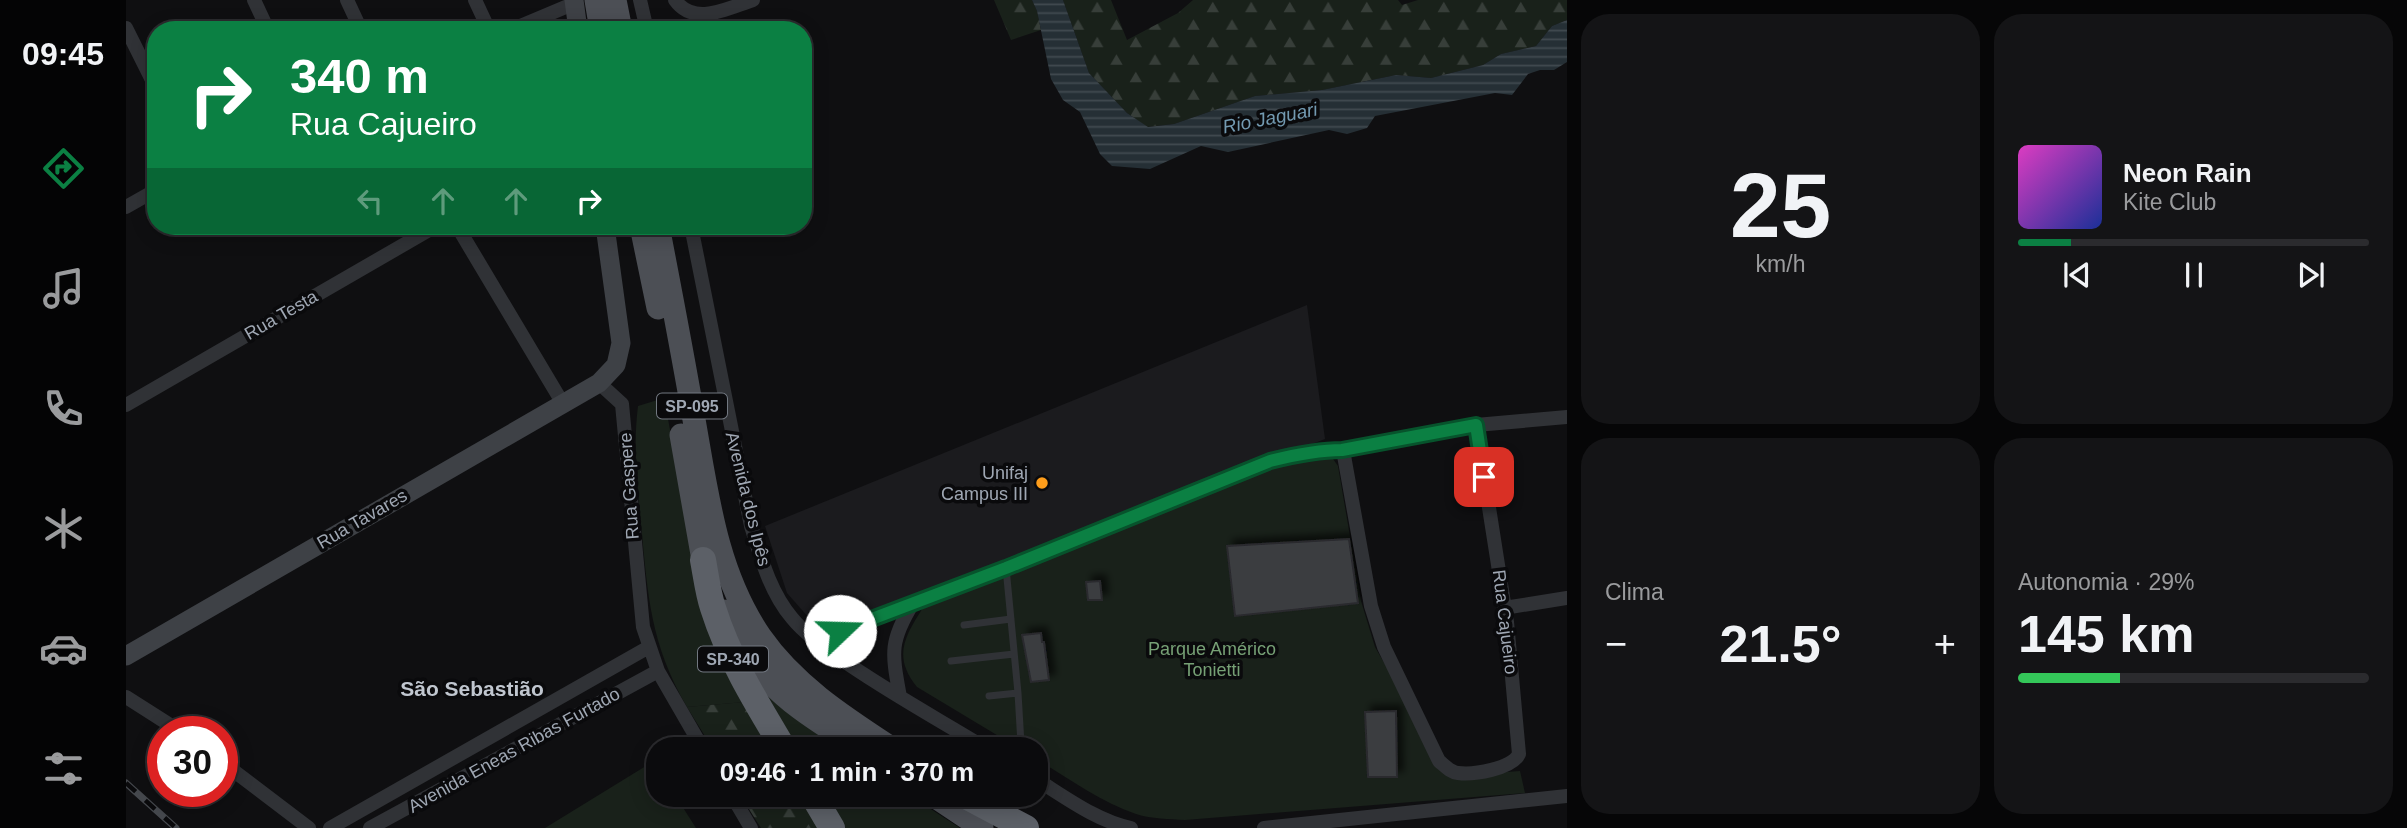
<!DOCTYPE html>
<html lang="pt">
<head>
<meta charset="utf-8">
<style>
  :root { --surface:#0b0b0d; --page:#141416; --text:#f1f3f6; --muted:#9a9b9d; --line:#2b2b2e; --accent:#0b8043 }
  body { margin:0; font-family:Helvetica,sans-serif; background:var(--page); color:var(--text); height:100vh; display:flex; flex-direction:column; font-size:26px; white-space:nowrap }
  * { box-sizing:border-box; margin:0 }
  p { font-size:23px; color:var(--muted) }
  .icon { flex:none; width:38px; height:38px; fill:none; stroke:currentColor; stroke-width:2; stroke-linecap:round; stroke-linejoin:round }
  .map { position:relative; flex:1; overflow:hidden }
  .drawer { display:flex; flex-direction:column; gap:14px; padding:14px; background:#060607; width:840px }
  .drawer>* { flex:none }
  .hud { position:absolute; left:21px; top:21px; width:665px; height:214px; border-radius:28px; box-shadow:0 4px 18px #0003,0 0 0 2px var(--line); background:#0b8043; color:#fff; overflow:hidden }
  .speed { position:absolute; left:21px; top:716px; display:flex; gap:14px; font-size:35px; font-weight:700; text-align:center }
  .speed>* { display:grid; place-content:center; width:91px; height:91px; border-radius:50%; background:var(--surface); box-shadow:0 4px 18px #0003,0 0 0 2px var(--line); line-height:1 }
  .speed .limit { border:10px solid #d22; background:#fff; color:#111 }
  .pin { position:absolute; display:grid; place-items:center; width:60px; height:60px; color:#fff; margin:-30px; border-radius:14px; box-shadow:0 4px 10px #0006 }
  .me { position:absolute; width:77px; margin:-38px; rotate:69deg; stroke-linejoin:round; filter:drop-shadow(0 0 5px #0008) }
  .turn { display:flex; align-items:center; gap:24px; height:147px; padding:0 28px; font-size:32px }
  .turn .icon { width:91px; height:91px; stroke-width:2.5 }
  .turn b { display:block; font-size:49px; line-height:60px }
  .lanes { display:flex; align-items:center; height:66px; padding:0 28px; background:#0003; justify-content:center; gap:35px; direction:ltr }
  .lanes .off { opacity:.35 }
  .big { font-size:52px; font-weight:700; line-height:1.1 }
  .drawer .tile { flex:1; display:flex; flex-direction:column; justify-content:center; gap:10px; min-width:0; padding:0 24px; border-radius:28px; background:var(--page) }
  .drawer .dial { align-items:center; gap:0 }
  .dial b { font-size:91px; line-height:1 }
  .song { display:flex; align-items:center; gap:21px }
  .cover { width:84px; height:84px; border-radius:10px; background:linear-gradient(135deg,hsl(310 70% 55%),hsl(230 70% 35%)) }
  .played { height:7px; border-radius:4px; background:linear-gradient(90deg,var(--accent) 15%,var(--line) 15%) }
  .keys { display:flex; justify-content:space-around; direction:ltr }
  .heat { display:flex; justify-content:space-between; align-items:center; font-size:38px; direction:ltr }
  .charge { height:10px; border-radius:5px; background:linear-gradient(90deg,#34c759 29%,var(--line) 0) }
  .drawer .tiles { flex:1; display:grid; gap:14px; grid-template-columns:repeat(2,1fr) }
  .trip { position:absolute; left:520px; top:737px; width:402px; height:70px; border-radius:28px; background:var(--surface); box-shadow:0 4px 18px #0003,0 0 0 2px var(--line); font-weight:700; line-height:70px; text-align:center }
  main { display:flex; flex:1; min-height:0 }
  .dock { display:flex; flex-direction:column; width:126px; justify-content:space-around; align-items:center; background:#040405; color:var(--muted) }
  .dock .icon { width:49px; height:49px }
  .dock .active { color:var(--accent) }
  .dock b { font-size:32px; color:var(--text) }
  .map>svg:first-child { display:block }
</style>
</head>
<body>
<main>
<nav class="dock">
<b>09:45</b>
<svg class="icon active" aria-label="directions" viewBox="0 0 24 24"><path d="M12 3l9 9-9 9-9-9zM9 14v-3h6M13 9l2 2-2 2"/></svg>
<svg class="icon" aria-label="music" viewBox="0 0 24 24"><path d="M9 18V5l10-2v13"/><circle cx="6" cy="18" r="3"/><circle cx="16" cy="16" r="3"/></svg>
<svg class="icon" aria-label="phone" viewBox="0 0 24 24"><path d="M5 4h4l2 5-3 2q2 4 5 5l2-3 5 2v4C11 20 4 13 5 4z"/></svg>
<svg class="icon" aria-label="climate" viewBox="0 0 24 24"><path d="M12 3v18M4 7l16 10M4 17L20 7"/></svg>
<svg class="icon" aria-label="car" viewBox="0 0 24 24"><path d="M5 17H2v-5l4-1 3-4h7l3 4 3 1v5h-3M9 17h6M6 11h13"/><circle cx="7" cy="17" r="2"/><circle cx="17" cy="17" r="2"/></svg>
<svg class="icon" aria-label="filters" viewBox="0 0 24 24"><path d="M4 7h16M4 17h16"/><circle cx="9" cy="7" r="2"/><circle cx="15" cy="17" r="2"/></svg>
</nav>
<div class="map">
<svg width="1441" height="828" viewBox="0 0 1441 828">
  <defs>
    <pattern id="forest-firs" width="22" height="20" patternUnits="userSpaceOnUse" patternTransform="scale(1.75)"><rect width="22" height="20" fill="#19211a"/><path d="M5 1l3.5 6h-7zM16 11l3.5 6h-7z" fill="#373e39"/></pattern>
    <pattern id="water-rules" width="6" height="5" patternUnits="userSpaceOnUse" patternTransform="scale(1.75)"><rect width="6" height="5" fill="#252f35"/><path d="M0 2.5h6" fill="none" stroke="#414a50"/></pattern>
    <filter id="shadow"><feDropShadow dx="6" dy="-6" stdDeviation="3.5" flood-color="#0009"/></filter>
  </defs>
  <rect width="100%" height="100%" fill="#0f0f11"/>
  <path fill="#1b1b1e" d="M1181,305L1199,439L698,635L661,593L639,526Z"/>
  <path fill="#19211a" d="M538,398L580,619L619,702L561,707C524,643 522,596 515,524C511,484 507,446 512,406Z
    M1205,456L1212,466L1235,601L1249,647L1310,754L1342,775L1394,771L1399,793L1059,820C1043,819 1026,819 1010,814C975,802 942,778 910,759V749H894L791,687C766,656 779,636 798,606L1157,460Z
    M640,693L713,749H672Z
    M528,761L532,768V794L549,795L570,828H419Z
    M699,795H783L834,828H718Z"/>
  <path fill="url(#forest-firs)" d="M868,0H906L911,11L915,30L885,40Z
    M937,0H985L1001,40L1052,13L1067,0H1272L1276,5L1292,0H1441V20L1426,26L1410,46L1375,54L1357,65L1305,78L1270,75L1196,90L1129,96L1048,124L1021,127L1001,113L963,73Z
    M619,702L648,749H587L561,707Z
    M614,795H675L696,828H635Z"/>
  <path fill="url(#water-rules)" d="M906,0H937L963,73L1001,113L1022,127L1048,124L1129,96L1196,90L1270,75L1305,78L1357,65L1375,54L1410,46L1426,26L1441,20V62L1428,70H1414L1402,74L1386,95L1369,93L1249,116L1241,128L1221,134L1203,130L1102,152L1075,146L1024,169L986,166L974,154L954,112L937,100L925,79L911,11Z"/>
  <path fill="#3b3d41" stroke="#29292d" stroke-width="2" filter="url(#shadow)" d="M1223,539L1232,603L1109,616L1101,546Z
    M974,581L976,600H962L960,582Z
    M915,633L916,642H918L923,680L905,682L896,635Z
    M1270,711L1271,777H1242L1239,712Z"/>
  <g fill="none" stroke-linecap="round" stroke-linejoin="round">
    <path stroke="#303236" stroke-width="7" d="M838,625L885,619
      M825,661L888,654
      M892,693L895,744
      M863,696L892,693L880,568"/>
    <path stroke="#303236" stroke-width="14" d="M128,0L142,30
      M221,0L235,30
      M349,0L363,30
      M514,0L521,30
      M549,0C568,27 602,8 627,0
      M0,28L30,88
      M385,30L449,3
      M0,207L30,190
      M331,226L436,402
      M565,226L625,526C635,558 644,592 666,618C679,634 698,647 715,659C762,692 812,719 861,749
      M473,383L496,404L517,627L532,671L577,749
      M0,405L310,226
      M1217,450L1245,606L1258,647L1313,761C1319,766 1324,772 1332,773C1347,775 1386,769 1393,754L1381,622L1350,425
      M1378,608L1441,598
      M690,641L880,568L1144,462C1168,455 1191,450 1217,450L1350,425L1441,417
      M0,697L55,732
      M774,697C766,653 763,642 787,603
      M96,762L183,828
      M910,779C939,797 971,821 1005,828
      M605,794L625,828
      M204,828L523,647
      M244,828L532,671
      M1138,828L1441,796"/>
    <path stroke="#3e4146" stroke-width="19" d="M448,0L452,30
      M0,656L473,383L490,365L495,343L479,226"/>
    <path stroke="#4c4f55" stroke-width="23" d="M470,0L475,30
      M489,0L495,30
      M515,226L532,308
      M532,226C544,288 556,351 567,414C581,491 589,570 634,636C668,685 718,717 767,749
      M555,435L577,560L584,576
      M598,611C609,632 620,654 635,672C662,705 700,726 735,749
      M805,794L856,828"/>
    <path stroke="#5c6067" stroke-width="26" d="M577,560C580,576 582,593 587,608C603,659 631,704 658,749
      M686,794L706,828
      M838,795L900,828"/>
    <defs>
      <path id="rail" d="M0,783L50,828"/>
    </defs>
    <use href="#rail" stroke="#45484d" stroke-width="7"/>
    <use href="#rail" stroke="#0a0a0c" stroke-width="4.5" stroke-dasharray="13" stroke-linecap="butt"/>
  </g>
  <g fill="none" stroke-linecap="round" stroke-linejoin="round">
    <defs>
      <path id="route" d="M714,631L880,568L1144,461C1168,455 1191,450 1216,450L1350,425L1358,477"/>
    </defs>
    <use href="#route" stroke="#07532c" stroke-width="18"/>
    <use href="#route" stroke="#0b8043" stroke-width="12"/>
  </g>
  <circle fill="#fe9d1b" stroke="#0a0a0c" stroke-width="2.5" cx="916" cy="483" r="7"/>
  <g text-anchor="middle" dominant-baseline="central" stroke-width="7" stroke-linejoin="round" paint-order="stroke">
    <g fill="#0a0a0c" stroke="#727881" stroke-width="2">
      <rect x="531" y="393.5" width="70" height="25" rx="5"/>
      <rect x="572" y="646.5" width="70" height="25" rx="5"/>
    </g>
    <g font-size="16" font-weight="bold" fill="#9fa7b3">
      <text x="566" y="406">SP-095</text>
      <text x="607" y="659">SP-340</text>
    </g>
    <g font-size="18" fill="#9fa7b3" stroke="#0a0a0c">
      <text transform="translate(155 315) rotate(-30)">Rua Testa</text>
      <text transform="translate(503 486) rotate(-94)">Rua Gaspere</text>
      <text transform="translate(622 499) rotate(76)">Avenida dos Ipês</text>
      <text transform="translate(236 519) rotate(-30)">Rua Tavares</text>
      <text transform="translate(1379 622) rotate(83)">Rua Cajueiro</text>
      <text transform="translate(388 750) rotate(-29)">Avenida Eneas Ribas Furtado</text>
    </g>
    <g font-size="18" fill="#9fa7b3" stroke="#0a0a0c" text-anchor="end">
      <text x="902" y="473">Unifaj<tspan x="902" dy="21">Campus III</tspan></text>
    </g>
    <g font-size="18" fill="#76a075" stroke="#0a0a0c">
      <text x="1086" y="649">Parque Américo<tspan x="1086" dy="21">Tonietti</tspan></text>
    </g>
    <g font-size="19" font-style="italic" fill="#739ab1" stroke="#0a0a0c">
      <text transform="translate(1144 118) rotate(-11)">Rio Jaguari</text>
    </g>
    <g font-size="21" font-weight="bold" fill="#c0c6cf" stroke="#0a0a0c">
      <text x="346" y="688">São Sebastião</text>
    </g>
  </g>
</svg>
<div class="speed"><div class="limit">30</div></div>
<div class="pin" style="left:1358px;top:477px;background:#d93025"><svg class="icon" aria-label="arrive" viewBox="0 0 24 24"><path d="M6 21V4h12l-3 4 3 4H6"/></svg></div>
<svg class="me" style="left:714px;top:631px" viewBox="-20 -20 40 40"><circle r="19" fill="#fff"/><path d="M0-13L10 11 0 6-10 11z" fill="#0b8043"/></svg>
<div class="trip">09:46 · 1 min · 370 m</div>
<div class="hud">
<div class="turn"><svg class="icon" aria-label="right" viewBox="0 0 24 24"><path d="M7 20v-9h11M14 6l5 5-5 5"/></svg><div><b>340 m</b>Rua Cajueiro</div></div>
<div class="lanes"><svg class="icon off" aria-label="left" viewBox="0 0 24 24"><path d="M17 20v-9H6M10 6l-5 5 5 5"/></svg><svg class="icon off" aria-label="ahead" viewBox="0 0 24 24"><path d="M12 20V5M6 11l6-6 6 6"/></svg><svg class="icon off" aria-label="ahead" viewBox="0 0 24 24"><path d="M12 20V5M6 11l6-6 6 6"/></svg><svg class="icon" aria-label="right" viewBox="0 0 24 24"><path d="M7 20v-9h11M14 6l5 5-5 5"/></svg></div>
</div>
</div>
<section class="drawer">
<div class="tiles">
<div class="tile dial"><b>25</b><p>km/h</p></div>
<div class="tile">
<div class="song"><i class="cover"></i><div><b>Neon Rain</b><p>Kite Club</p></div></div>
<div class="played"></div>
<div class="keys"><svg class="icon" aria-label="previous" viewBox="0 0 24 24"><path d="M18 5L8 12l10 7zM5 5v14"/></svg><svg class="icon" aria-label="pause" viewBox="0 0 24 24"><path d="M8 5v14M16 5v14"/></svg><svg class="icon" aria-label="next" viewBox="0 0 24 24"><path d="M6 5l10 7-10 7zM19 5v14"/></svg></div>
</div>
<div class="tile"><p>Clima</p>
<div class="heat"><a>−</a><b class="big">21.5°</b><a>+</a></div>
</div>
<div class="tile"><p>Autonomia · 29%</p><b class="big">145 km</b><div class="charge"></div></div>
</div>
</section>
</main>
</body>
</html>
